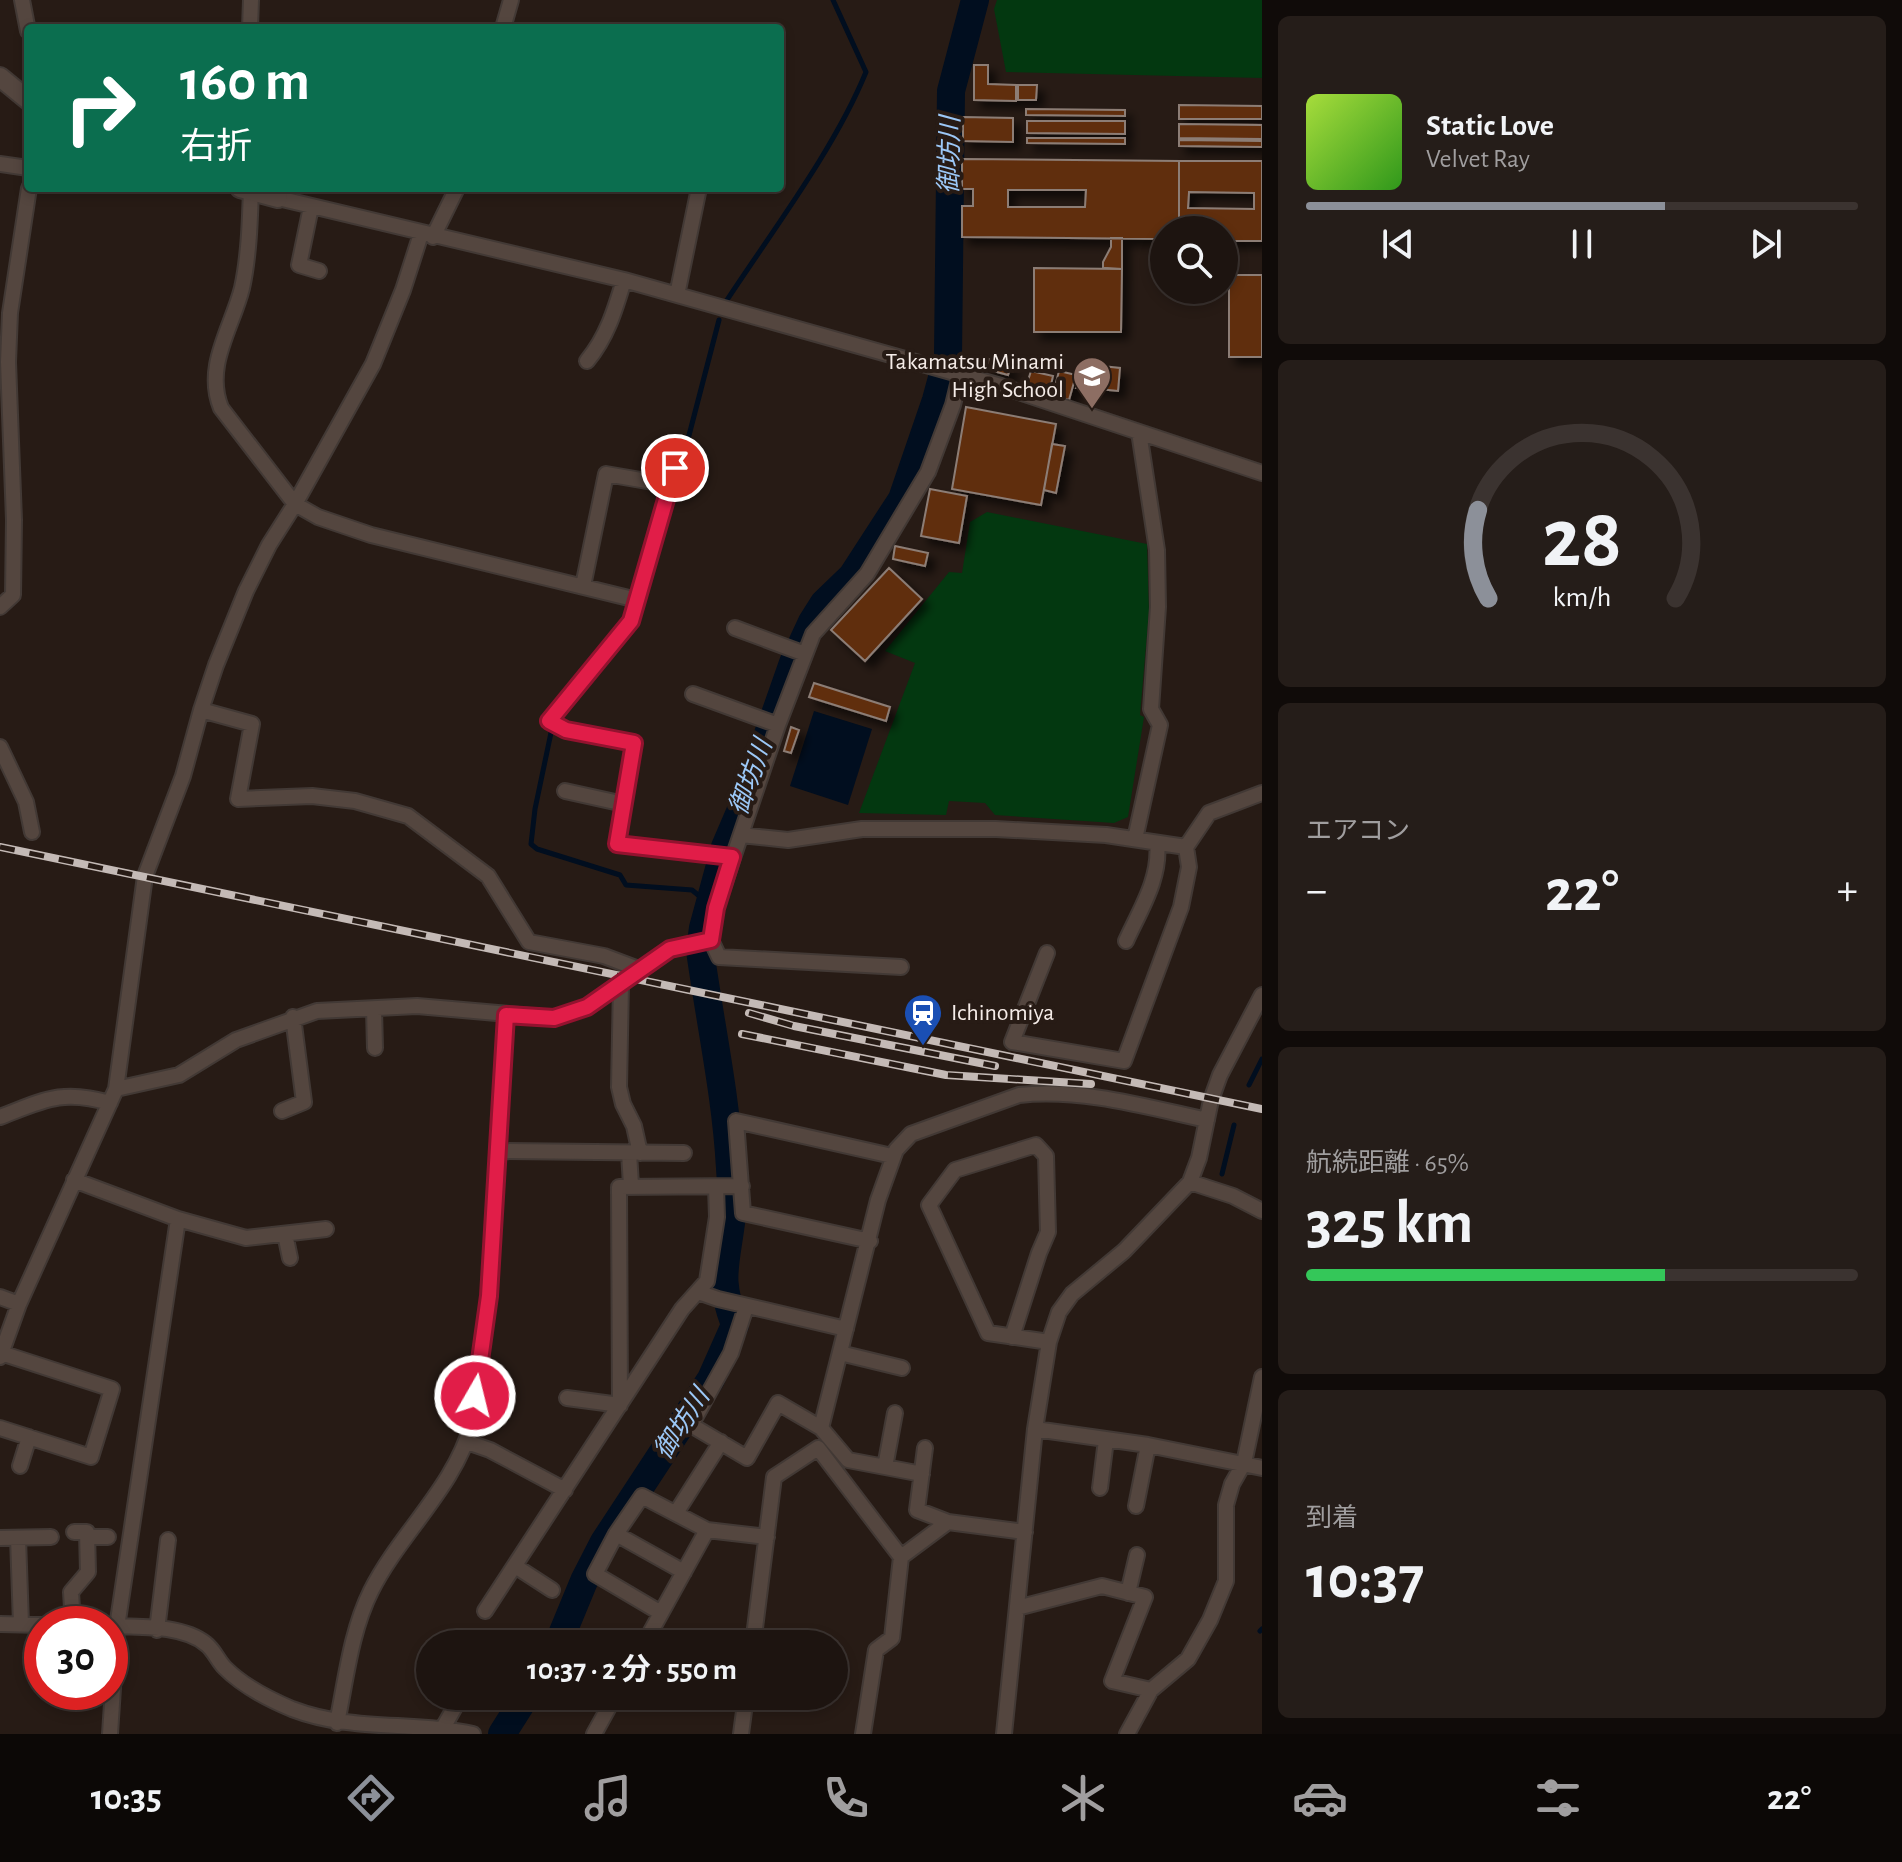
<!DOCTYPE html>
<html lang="ja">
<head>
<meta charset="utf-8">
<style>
  :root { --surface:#1d1410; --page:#251d19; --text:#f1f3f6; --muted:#a09e9f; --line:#3b3330; --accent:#8c9099 }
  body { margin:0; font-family:"Alegreya Sans","Noto Sans JP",sans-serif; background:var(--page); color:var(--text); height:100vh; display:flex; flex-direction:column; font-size:30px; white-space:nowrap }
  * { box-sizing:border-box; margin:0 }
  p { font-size:26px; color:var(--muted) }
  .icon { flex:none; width:44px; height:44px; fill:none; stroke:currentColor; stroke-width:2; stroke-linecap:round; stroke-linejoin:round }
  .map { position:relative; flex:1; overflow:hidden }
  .drawer { display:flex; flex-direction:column; gap:16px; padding:16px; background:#100b09; width:640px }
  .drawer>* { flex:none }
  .hud { position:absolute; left:24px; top:24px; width:760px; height:168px; border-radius:8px; box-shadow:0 4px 12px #0003,0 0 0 2px var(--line); background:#0b6e4f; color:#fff; overflow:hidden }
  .controls { position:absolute; left:1150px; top:216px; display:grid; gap:16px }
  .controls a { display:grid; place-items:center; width:88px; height:88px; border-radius:50%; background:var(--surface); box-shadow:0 4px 12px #0003,0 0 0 2px var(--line); font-size:40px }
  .speed { position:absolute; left:24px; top:1606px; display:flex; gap:16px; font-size:40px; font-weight:700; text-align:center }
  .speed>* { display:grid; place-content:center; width:104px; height:104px; border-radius:50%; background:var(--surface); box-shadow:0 4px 12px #0003,0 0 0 2px var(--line); line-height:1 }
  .speed .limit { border:12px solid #d22; background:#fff; color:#111 }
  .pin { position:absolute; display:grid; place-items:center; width:68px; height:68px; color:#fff; margin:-34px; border:4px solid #fff; border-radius:50%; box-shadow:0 2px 8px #0007 }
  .me { position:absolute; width:88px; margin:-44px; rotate:8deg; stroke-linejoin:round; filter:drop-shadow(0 0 6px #0008) }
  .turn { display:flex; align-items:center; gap:28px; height:168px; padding:0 24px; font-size:36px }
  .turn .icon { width:104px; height:104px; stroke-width:2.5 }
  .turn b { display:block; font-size:56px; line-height:68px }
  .big { font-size:60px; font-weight:700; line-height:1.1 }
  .drawer .widget { flex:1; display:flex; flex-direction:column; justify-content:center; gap:12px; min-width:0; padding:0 28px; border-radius:12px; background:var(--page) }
  .drawer .dial { align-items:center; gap:0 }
  .dial svg { height:208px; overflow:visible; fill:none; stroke:var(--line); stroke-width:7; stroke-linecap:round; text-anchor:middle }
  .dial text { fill:var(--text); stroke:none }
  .song { display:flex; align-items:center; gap:24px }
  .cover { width:96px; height:96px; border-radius:12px; background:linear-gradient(135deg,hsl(80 70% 55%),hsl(110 70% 35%)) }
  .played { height:8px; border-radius:4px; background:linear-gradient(90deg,var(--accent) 65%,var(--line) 65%) }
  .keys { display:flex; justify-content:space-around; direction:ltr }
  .heat { display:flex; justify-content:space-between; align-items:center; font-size:44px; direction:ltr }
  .charge { height:12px; border-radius:6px; background:linear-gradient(90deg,#34c759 65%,var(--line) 0) }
  .trip { position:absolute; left:416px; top:1630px; width:432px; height:80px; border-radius:40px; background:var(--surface); box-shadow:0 4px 12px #0003,0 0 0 2px var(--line); font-weight:700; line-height:80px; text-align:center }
  .tab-bar { display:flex; height:128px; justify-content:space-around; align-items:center; background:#0c0806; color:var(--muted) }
  .tab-bar .icon { width:56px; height:56px }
  .tab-bar .current { color:var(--accent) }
  .tab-bar b { font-size:36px; color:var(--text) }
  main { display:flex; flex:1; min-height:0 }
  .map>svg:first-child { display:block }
</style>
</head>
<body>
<main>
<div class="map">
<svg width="1262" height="1734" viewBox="0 0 1262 1734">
  <defs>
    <filter id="shadow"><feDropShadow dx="7" dy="7" stdDeviation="4" flood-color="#0009"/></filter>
  </defs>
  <rect width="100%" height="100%" fill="#271b15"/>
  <path fill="#033810" d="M997,0H1262V78L1006,72L994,9Z
    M987,512L1147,544L1149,611L1140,715L1144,717L1128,817L1114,823L995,815L985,803L949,801L946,815L859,813L915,663L885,651L949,572L962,573L970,522Z"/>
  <path fill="#010e1f" d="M814,711L872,729L848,805L790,786Z"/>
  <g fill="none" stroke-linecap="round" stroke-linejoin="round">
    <path stroke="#010e1f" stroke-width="5" d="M727,300C773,230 835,148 866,72L833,0
      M687,443L719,320
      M552,728L535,809L531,844L537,849L620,875L626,885L692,890L709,904
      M1249,1085L1262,1059
      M1222,1174L1234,1125
      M1260,1631L1262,1629"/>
    <path stroke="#010e1f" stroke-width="28" d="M558,1644L584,1581L604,1542L711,1379L735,1325C718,1279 725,1269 731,1223C734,1206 731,1186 730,1168C726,1095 710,1023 700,950L703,928L725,847L743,805L793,663L812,622L824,603L852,576L902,499L936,400L948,356L951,91L975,0
      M502,1734L526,1696"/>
  </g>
  <path fill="#602d0e" stroke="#8c7d75" stroke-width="2" fill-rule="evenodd" filter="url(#shadow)" d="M974,65H988V84L1016,85V101L974,100Z
    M1018,85H1037L1036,100H1018Z
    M1179,105L1262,106V119H1179Z
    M1026,109L1125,110V116L1026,115Z
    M963,117L1013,118V142L963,141Z
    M1027,121H1125V134L1027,133Z
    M1179,124L1262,125V139L1179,138Z
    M1027,138H1125V144L1027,143Z
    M1179,140L1262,141V147L1179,146Z
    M962,159L1179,161V230H1164V239L962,237V206H973V189H962ZM1008,190H1086L1085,207H1008Z
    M1179,161H1262V241H1224V230H1179ZM1189,192L1254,193V209L1188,208Z
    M1111,238H1122V269L1103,268V262L1111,247Z
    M1034,268L1122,269L1121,332H1034Z
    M1229,275H1262V357H1229Z
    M989,359L1011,366L1008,375L986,369Z
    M1079,366L1098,369L1095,391L1076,388Z
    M1102,366L1120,368L1118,391L1099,389Z
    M1031,371L1053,376L1049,393L1026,387Z
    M1059,371L1076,375L1069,400L1053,395Z
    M966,407L1056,424L1041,505L952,489Z
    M1052,444L1065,446L1056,493L1044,490Z
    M930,489L967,496L959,543L921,536Z
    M895,546L928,553L925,566L893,559Z
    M889,568L922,599L865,661L831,630Z
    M814,683L890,707L886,721L809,697Z
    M791,727L799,730L791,753L784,751Z"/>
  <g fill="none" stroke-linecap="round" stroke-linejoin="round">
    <defs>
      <path id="minor" d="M22,0L28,31
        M250,28L251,0
        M503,28L511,0
        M0,164L28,168
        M251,188C250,220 249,256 242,288C232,328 204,366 221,408L295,504L318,517L371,535L637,600
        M278,198L624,280L1001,386L1262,473
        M311,207L299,265L319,271
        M433,237L457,188
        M677,295L699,188
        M587,361C607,337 615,310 624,280
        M680,450L631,621L549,721L566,730L634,743L617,844L732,857
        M583,586L606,474L670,485
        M0,607L13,595L14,520L8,362L10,313L29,188
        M735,628L805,654
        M693,694L778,725
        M201,710L252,724L238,799L312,796L355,801L408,816L488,876L529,942L604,956L641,970
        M0,747L26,802L32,832
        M565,791L624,804
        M741,835L788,840L862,829H996L1106,835L1186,847L1209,813L1262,793
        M1135,839L1160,725L1151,709L1158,607L1157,550L1139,432
        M1126,941C1140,910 1161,878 1157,843
        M1047,953L1012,1042L1124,1061L1181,907L1189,867L1186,847
        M901,967L719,957L711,940L716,908L778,725L813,634L867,574L928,472L953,405L960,376
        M621,984L619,1087L623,1104L634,1126L640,1153
        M374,1009L375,1048
        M116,1089L179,1075L236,1040L317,1011L417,1006L554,1018L587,1007L670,949L711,940
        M282,1111L304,1102L293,1017
        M0,1117C44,1100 62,1089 110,1103
        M498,1151L684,1153
        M629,1153L631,1185
        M74,1180L178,1219L246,1238L326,1229
        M1190,1182L1233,1196L1262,1211
        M285,1234L290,1258
        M870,1241L743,1213L736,1121L892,1156
        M698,1292L718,1299L846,1329
        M0,1297L19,1304
        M746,1307L731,1353L691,1425L747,1458L778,1403L821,1428L848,1460L922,1474
        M1012,1337L1039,1253L1048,1232L1046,1156L1036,1145L955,1170L929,1205L988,1333L1049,1342
        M840,1353L902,1368
        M0,1357L19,1304L116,1089L145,876L183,776L201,710L216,665L246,591L269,545L295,504L373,364L403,290L421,234
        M567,1398L620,1405L619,1187L742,1186
        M0,1428L91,1457L112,1389L1,1353
        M821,1428L878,1200L896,1150L911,1134L1019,1095C1081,1088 1147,1107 1207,1120
        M1035,1429L1148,1445L1262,1468
        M467,1442L490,1450L565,1490
        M925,1448L917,1510L948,1522
        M20,1466L29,1437
        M885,1467L895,1413
        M1100,1488L1106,1440
        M1136,1506L1148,1445
        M676,1513L721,1442
        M616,1534L684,1572
        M87,1537H108
        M0,1538L51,1537
        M18,1538L21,1624
        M901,1557L948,1522L1025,1532
        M515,1566L552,1590
        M1128,1593L1137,1555
        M1017,1608L1102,1586L1145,1597L1112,1681L1151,1690
        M485,1611L682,1309L707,1281L717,1217L716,1187
        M661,1613L595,1574L616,1534L642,1496L707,1530L767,1537
        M0,1624L42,1625
        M73,1624L71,1592L88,1572L87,1532H74
        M111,1626C139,1627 183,1625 206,1644C214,1650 218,1661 225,1668C244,1687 268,1699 292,1709C352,1732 411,1721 473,1734
        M157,1630L168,1540
        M644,1644L707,1530
        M753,1644L774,1477L818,1448L901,1557L892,1638L876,1650L863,1734
        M337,1723C346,1679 351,1631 371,1591C400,1533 455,1487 472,1423L489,1296L506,1015
        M443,1728L461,1696
        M110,1734L117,1627L178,1219
        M594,1734L615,1696
        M741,1734L746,1696
        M1004,1734L1035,1429L1049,1342L1059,1312L1072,1294L1124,1251L1190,1182L1199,1158L1211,1100L1220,1075L1262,995
        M1127,1734L1151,1690L1188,1659L1210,1620L1226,1581V1505L1232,1484L1244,1463L1262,1377"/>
      <path id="tertiary" d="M0,77L28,100
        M240,188L278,198"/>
    </defs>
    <use href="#minor" stroke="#423935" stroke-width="18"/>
    <use href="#tertiary" stroke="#423935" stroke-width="22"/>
    <use href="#minor" stroke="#54463f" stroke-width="14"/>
    <use href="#tertiary" stroke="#54463f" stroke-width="18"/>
    <defs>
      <path id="rail" d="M0,847L1262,1109
        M749,1013L794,1026L995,1066
        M742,1034L946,1075L1091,1084"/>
    </defs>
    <use href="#rail" stroke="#c4bab6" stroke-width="8"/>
    <use href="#rail" stroke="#271b15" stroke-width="5" stroke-dasharray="15" stroke-linecap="butt"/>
  </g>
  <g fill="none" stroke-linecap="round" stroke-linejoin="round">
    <defs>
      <path id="route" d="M475,1396L489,1296L506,1015L554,1018L587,1007L670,949L711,940L716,908L732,857L617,844L634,743L566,730L549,721L631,621L675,468"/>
    </defs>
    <use href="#route" stroke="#92132f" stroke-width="20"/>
    <use href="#route" stroke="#e11d48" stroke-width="14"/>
  </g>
  <defs>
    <symbol id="school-pin" viewBox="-11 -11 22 30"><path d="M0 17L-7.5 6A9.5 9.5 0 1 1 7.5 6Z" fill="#8d6e63" stroke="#271b15"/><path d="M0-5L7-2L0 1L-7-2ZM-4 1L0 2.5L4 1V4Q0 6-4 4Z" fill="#fff"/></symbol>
    <symbol id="station-pin" viewBox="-11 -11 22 30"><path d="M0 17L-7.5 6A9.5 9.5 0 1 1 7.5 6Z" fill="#1a4fb4" stroke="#271b15"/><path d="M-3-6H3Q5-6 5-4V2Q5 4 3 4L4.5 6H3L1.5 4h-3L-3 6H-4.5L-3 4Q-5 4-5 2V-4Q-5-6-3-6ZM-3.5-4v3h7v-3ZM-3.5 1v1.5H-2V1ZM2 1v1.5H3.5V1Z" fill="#fff"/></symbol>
  </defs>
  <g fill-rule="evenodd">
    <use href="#school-pin" x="1070" y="354" width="44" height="60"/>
    <use href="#station-pin" x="901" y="991" width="44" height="60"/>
  </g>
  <g text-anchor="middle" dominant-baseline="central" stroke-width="8" stroke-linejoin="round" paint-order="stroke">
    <g font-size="24" fill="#f5ece8" stroke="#271b15" text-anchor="end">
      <text x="1064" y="362">Takamatsu Minami<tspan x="1064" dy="28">High School</tspan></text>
      <text x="951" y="1013" text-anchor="start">Ichinomiya</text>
    </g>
    <g font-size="26" font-style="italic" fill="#9cc8f7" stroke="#271b15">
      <text transform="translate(950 155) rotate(-89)">御坊川</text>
      <text transform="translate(751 777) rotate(-70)">御坊川</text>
      <text transform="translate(682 1424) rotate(-57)">御坊川</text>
    </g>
  </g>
</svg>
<div class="controls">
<a><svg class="icon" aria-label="search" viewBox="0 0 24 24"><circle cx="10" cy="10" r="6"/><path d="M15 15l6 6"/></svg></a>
</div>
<div class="speed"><div class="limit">30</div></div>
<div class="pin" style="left:675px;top:468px;background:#d93025"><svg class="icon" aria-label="arrive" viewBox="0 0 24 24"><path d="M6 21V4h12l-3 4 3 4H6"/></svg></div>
<svg class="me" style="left:475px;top:1396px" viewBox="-20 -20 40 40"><circle r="17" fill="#e11d48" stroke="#fff" stroke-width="3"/><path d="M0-11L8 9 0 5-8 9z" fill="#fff"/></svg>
<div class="trip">10:37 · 2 分 · 550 m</div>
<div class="hud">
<div class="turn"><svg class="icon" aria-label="right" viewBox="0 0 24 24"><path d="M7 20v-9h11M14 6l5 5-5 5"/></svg><div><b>160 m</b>右折</div></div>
</div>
</div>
<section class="drawer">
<div class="widget">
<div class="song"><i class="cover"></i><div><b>Static Love</b><p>Velvet Ray</p></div></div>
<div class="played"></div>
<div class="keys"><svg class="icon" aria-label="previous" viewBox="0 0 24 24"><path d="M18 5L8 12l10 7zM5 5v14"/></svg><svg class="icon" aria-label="pause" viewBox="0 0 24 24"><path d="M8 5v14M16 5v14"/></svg><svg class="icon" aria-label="next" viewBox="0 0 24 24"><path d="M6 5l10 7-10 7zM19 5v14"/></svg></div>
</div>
<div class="widget dial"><svg viewBox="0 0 100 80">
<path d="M14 69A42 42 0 1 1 86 69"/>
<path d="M14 69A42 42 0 0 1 10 35" stroke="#8c9099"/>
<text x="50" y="56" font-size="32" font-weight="700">28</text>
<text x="50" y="72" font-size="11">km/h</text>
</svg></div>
<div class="widget"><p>エアコン</p>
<div class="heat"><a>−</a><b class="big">22°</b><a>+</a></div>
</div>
<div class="widget"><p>航続距離 · 65%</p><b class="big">325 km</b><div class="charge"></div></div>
<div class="widget"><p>到着</p><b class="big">10:37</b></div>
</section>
</main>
<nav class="tab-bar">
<b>10:35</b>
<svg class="icon current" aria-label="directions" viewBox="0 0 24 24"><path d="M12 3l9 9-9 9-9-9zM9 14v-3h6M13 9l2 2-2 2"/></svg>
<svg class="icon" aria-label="music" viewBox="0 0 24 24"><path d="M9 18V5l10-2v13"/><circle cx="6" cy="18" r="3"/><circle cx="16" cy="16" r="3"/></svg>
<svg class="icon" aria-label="phone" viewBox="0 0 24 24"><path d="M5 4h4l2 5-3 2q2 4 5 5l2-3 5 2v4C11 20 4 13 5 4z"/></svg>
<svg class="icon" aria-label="climate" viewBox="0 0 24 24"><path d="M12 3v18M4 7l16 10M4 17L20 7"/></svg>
<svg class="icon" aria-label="car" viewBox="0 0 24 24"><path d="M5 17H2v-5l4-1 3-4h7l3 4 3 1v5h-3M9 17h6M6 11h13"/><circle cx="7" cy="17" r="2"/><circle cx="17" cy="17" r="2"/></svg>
<svg class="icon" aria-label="filters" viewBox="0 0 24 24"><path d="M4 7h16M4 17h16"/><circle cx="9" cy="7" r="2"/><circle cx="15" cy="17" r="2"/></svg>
<b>22°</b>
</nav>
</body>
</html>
